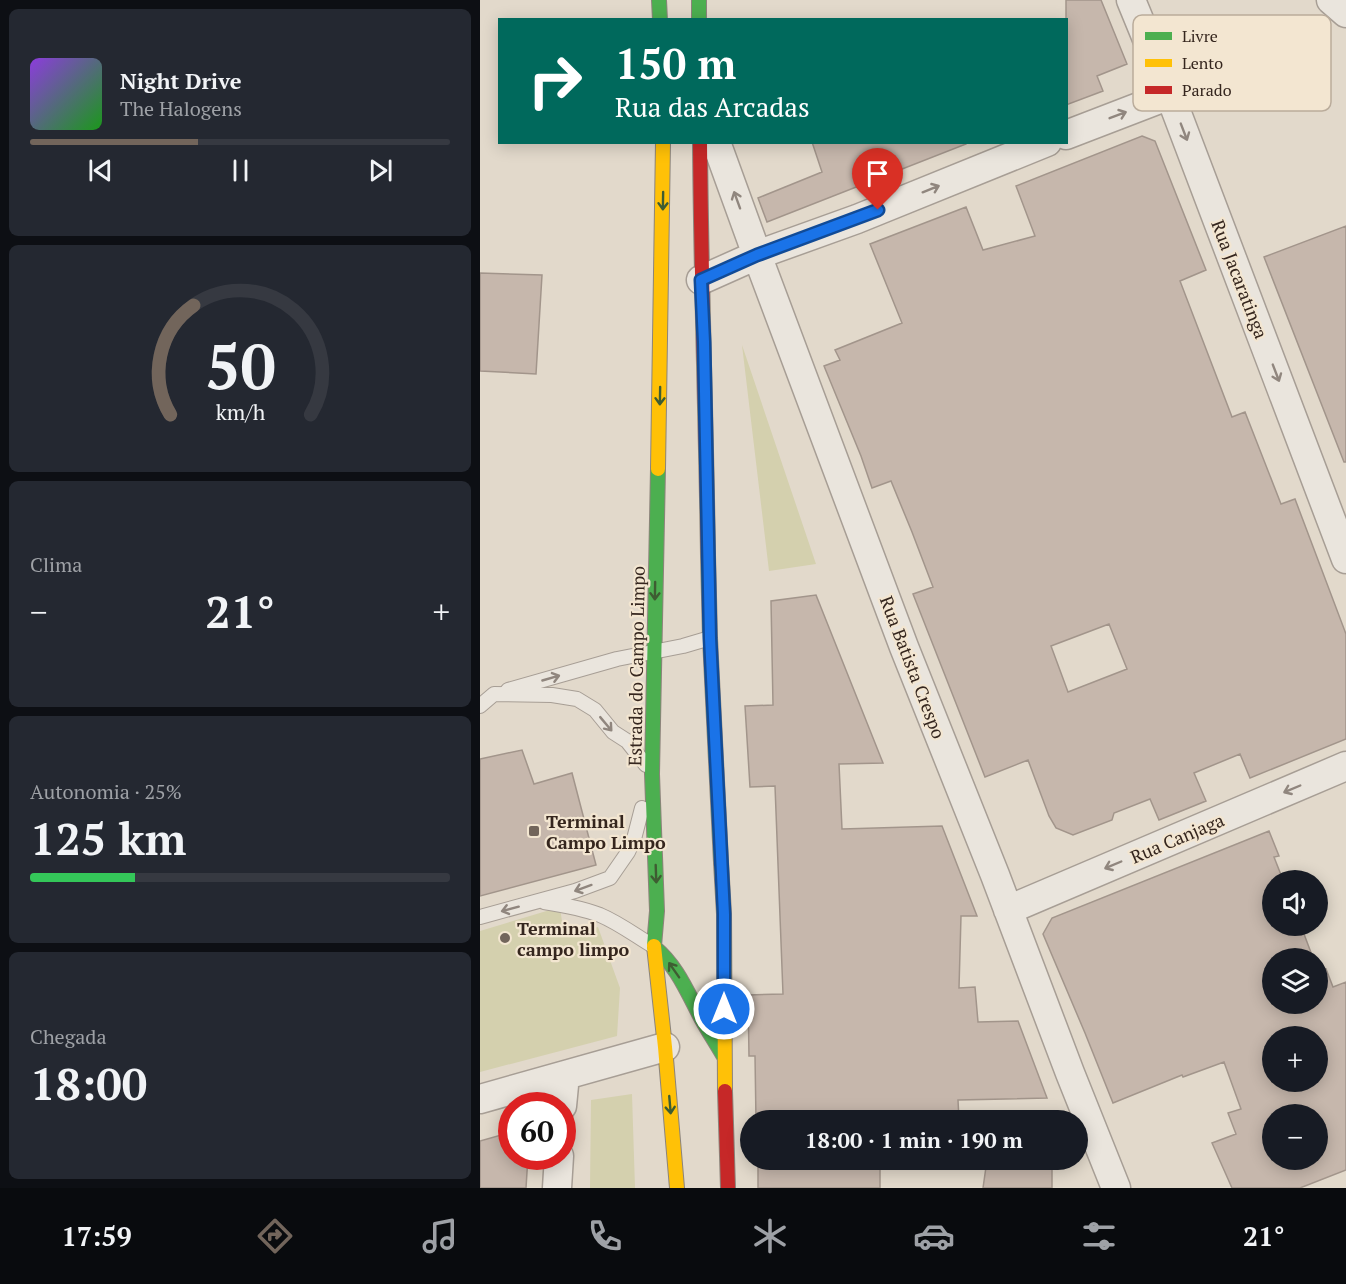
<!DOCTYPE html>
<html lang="pt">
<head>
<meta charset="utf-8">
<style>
  :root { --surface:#171b24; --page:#242831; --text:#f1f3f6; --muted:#9ea1a6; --line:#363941; --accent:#72655b }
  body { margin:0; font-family:"PT Serif",serif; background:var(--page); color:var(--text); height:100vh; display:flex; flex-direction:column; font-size:22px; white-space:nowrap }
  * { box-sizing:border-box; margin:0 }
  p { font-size:20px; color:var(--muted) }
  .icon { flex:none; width:33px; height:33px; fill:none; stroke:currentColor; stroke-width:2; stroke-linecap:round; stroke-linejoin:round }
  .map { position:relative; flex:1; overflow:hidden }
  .details { display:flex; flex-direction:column; gap:9px; padding:9px; background:#0d0f14; width:480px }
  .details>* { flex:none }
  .banner { position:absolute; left:18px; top:18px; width:570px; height:126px; border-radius:0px; box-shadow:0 3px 15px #0003; background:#00695c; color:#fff; overflow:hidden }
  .tools { position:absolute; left:782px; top:870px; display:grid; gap:12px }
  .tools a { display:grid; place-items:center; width:66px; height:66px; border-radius:50%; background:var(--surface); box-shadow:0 3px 15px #0003; font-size:30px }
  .speed { position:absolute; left:18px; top:1092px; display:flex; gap:12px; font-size:30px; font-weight:700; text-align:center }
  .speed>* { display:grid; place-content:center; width:78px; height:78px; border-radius:50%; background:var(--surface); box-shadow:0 3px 15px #0003; line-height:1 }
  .speed .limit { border:9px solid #d22; background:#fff; color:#111 }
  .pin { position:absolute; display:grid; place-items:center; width:51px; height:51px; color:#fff; margin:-62px -26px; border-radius:50% 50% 50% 0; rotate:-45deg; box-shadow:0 0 6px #0007 }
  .pin .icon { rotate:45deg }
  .me { position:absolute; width:66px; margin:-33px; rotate:0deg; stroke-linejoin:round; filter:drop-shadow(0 0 4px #0008) }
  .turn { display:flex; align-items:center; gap:21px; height:126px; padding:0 18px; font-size:27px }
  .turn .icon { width:78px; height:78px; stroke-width:2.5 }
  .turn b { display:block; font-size:42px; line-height:51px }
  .big { font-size:45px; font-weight:800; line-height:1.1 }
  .details .tile { flex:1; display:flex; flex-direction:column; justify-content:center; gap:9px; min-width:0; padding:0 21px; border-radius:9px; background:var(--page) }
  .details .dial { align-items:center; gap:0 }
  .dial svg { height:156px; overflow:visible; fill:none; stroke:var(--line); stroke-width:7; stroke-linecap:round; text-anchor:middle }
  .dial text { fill:var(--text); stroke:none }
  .song { display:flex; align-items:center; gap:18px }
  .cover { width:72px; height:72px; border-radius:9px; background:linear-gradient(135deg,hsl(270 70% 55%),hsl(120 70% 35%)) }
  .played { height:6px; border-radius:3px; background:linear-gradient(90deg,var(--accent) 40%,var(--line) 40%) }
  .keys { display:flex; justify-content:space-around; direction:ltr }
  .heat { display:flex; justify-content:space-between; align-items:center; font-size:33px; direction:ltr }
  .charge { height:9px; border-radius:4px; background:linear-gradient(90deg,#34c759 25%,var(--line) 0) }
  .trip { position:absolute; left:260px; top:1110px; width:348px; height:60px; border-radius:30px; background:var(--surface); box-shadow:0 3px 15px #0003; font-weight:800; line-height:60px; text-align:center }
  .menu { display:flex; height:96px; justify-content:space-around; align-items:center; background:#090b0e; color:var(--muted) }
  .menu .icon { width:42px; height:42px }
  .menu .current { color:var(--accent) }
  .menu b { font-size:27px; color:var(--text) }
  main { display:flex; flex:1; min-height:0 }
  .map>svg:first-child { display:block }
</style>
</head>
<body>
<main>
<section class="details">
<div class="tile">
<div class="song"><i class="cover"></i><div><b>Night Drive</b><p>The Halogens</p></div></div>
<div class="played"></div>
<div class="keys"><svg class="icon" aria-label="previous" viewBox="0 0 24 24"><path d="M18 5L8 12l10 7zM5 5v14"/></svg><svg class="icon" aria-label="pause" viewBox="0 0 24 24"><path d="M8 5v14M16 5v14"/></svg><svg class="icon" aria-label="next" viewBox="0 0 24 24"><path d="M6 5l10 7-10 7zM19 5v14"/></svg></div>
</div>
<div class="tile dial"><svg viewBox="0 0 100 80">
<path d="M14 69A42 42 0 1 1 86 69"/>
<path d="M14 69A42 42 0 0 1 26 13" stroke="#72655b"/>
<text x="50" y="56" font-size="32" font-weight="700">50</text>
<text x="50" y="72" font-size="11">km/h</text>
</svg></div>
<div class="tile"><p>Clima</p>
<div class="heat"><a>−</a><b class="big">21°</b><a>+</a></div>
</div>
<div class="tile"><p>Autonomia · 25%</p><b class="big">125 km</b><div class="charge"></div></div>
<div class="tile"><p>Chegada</p><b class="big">18:00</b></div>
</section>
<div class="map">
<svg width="866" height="1188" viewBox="0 0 866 1188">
  <rect width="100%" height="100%" fill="#e2d9cb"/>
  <path fill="#d4d0ae" d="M262,345L336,564L289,571Z
    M80,907L84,936L118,927L140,988L137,1036L0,1072V931Z
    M152,1094L155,1188H110L111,1100Z"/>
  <path fill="#c6b7ac" stroke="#a2958b" stroke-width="1.5" fill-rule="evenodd" d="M586,0H621L647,64L617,76L623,91L586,105Z
    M662,136L675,141L726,270L700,281L752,417L765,412L801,504L815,499L866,634V739L770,778L760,754L714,773L726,801L679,820L670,799L634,813L632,820L593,835L576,828L569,816L548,760L505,777L433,594L453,587L432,532L411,481L392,488L381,456L344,366L360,360L355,350L422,323L390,244L486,207L503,250L555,236L536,186ZM629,624L647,669L588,692L571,646Z
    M332,142H486V144L287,222L278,198L342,172Z
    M866,226V462H864L784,257Z
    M0,273L62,275L56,374L0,371Z
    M336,595L403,763L359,764L362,829L462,826L497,916H481L479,988L495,987L498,1022L538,1021L567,1098L478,1100L479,1120H276L275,1056H269L268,995L303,994L295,786L270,787L265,706L293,705L291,601Z
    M42,750L54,784L92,773L116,865L0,896V759Z
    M789,831L799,856L794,857L803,880H792V926H821L833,958H792V1004H837V968L838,971L846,969L853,987L866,982V1170L820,1188H752L732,1143L756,1134L748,1113L761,1109L744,1062L703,1077L702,1075L633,1103L605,1033L563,934L572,918ZM792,1036H837V1082H792ZM792,1114H837V1160H792Z
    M32,1132V1156H48L46,1188H0V1141Z
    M278,1160H400V1188H278Z
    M507,1160H572V1188H503Z"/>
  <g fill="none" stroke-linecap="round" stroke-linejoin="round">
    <defs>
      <path id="lane" d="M28,690L137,659L203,646L230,638
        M0,706L14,694L72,695L97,699L115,710L133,732L147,741L166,765
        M64,902C83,905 102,908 120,915C139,923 156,936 173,946
        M0,917L95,891L130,878L148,852L154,839L162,808"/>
      <path id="street" d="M651,0L690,95L866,559
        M851,0L866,13
        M586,135L690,95
        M236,142L277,255L424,647L515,875L590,1073L636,1188
        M221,280L277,255L377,219L567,142
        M528,910L866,766
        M0,1099L185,1047
        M82,1106L85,1075
        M77,1188L79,1156"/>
      <path id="fast" d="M179,0L180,20
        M219,0V20
        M228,555L230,638L241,862
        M174,946L177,911L172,774L178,469
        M174,947C196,965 206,989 219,1014C226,1028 235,1041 243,1055"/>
      <path id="slow" d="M178,469L183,142
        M241,862L244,914L245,1091
        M174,946L185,1047L197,1188"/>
      <path id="jam" d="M220,142C221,280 226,417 228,555
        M245,1091L248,1188"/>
    </defs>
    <use href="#lane" stroke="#a79e95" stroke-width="16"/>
    <use href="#street" stroke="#a79e95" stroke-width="31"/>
    <use href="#fast" stroke="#8c847b" stroke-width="16"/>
    <use href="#slow" stroke="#8c847b" stroke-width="16"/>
    <use href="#jam" stroke="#8c847b" stroke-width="16"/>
    <use href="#lane" stroke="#eae5dd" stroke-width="14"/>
    <use href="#street" stroke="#eae5dd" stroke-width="28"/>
    <use href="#fast" stroke="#4caf50" stroke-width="14"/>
    <use href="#slow" stroke="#ffc107" stroke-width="14"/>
    <use href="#jam" stroke="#c62828" stroke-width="14"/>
  </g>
  <defs><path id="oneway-shaft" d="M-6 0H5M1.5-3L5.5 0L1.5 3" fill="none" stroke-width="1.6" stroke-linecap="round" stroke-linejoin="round" transform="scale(1.5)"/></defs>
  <g stroke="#90867e">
    <use href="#oneway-shaft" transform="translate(638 115) rotate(-21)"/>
    <use href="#oneway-shaft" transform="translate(704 132) rotate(69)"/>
    <use href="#oneway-shaft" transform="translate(451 189) rotate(-22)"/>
    <use href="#oneway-shaft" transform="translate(257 200) rotate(-110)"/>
    <use href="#oneway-shaft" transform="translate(796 373) rotate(69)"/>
    <use href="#oneway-shaft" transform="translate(71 678) rotate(-16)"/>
    <use href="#oneway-shaft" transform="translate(126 724) rotate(50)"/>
    <use href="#oneway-shaft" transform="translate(812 789) rotate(157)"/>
    <use href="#oneway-shaft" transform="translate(633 865) rotate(157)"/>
    <use href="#oneway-shaft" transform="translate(103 888) rotate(160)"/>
    <use href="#oneway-shaft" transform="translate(30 909) rotate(165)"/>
  </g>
  <g stroke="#3e5d32">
    <use href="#oneway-shaft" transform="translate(183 201) rotate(91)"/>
    <use href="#oneway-shaft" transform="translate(180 396) rotate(91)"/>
    <use href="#oneway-shaft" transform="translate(175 591) rotate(91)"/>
    <use href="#oneway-shaft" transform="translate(176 874) rotate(88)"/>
    <use href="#oneway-shaft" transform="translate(194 970) rotate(-125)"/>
    <use href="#oneway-shaft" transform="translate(190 1105) rotate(85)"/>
  </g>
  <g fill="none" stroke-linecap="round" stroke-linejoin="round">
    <defs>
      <path id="route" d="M244,1009V914L230,638L224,342L221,280L277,255L398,210"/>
    </defs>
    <use href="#route" stroke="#114b97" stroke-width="15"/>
    <use href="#route" stroke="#1a73e8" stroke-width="10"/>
  </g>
  <g fill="#72655b" stroke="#f3e6d1" stroke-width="2">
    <rect x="48" y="825" width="12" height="12" rx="3"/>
    <circle cx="25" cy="938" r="6"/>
  </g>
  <g text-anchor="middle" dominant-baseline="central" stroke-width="4.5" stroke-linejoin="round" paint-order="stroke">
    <g font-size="18" fill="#35261e" stroke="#f3e6d1">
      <text transform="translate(760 279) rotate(69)">Rua Jacaratinga</text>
      <text transform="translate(156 666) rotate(-89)">Estrada do Campo Limpo</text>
      <text transform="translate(433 667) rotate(69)">Rua Batista Crespo</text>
      <text transform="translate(697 838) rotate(-23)">Rua Canjaga</text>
    </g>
    <g font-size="18" font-weight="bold" fill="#35261e" stroke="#f3e6d1" text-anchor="start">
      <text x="66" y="821">Terminal<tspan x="66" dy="21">Campo Limpo</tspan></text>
      <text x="37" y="928">Terminal<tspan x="37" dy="21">campo limpo</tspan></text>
    </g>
  </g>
  <rect x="653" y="15" width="198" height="96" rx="9" fill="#f3e6d1" stroke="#baac9b" stroke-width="1.5"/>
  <rect x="665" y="32" width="27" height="8" fill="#4caf50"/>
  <rect x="665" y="59" width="27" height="8" fill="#ffc107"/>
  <rect x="665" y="86" width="27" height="8" fill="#c62828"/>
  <g font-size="16" fill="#35261e">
    <text x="702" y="42">Livre</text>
    <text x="702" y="69">Lento</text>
    <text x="702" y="96">Parado</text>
  </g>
</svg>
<div class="tools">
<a><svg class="icon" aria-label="sound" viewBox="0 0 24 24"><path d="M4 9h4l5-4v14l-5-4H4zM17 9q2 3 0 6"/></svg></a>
<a><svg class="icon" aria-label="layers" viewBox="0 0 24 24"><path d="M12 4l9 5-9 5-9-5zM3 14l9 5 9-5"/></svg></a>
<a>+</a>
<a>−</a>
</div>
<div class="speed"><div class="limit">60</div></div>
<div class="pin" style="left:398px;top:210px;background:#d93025"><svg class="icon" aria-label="arrive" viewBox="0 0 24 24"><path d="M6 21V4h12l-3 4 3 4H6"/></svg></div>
<svg class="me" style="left:244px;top:1009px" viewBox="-20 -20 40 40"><circle r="17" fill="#1a73e8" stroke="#fff" stroke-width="3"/><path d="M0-11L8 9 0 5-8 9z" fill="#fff"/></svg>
<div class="trip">18:00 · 1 min · 190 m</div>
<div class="banner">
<div class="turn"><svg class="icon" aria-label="right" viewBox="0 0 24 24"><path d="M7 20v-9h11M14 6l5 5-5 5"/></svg><div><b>150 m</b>Rua das Arcadas</div></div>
</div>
</div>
</main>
<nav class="menu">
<b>17:59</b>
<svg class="icon current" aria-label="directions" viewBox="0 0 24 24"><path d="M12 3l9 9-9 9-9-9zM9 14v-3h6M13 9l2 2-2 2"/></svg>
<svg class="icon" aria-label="music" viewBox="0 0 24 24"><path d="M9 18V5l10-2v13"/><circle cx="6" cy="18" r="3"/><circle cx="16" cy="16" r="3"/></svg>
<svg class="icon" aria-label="phone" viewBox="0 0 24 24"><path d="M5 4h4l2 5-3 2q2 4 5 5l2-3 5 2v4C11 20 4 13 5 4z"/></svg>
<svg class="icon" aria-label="climate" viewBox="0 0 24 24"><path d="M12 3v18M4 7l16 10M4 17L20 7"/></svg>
<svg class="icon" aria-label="car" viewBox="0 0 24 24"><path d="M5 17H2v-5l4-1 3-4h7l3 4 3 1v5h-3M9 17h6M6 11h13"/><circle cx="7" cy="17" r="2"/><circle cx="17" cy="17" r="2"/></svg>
<svg class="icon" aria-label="filters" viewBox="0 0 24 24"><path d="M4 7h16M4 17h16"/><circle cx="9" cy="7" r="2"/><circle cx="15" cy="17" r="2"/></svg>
<b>21°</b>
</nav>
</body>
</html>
